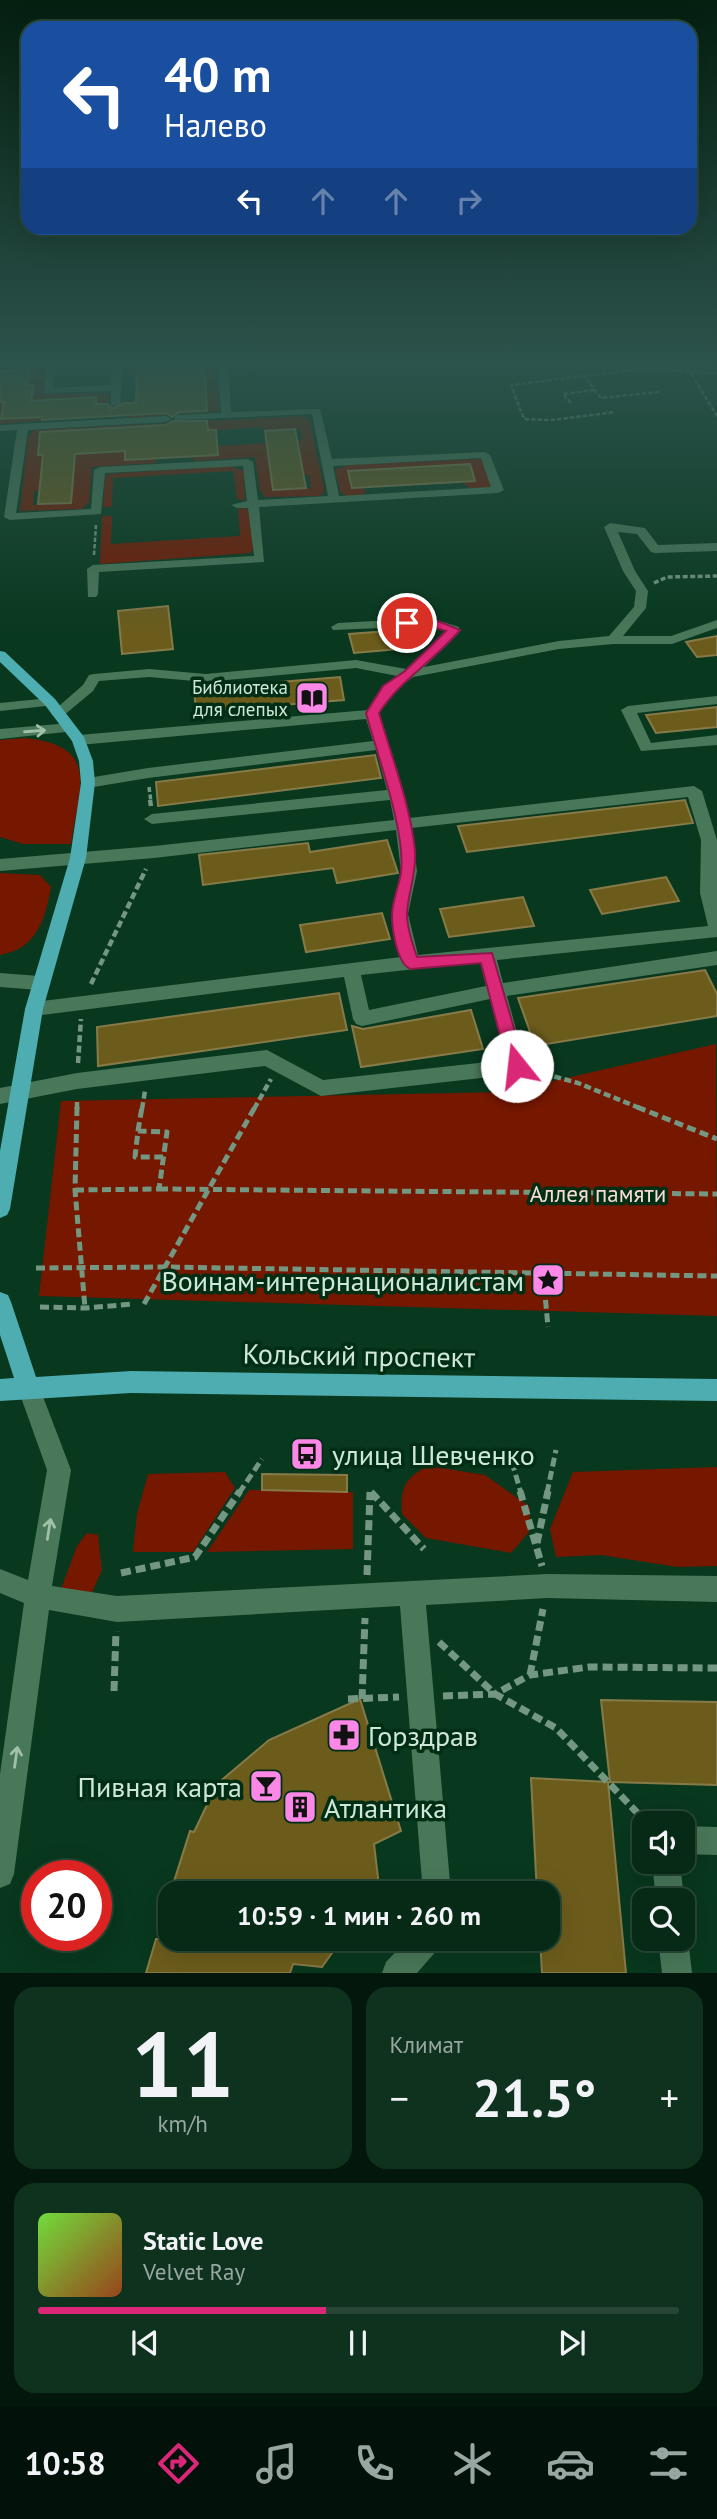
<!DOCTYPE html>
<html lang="ru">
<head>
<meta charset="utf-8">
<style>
  :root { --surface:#062a16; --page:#0f321f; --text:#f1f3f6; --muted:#98a7a1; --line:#274635; --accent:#db2777 }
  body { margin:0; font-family:"PT Sans",sans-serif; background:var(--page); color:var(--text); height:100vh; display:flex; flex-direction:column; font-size:26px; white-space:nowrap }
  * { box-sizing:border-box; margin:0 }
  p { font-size:23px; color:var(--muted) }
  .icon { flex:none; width:38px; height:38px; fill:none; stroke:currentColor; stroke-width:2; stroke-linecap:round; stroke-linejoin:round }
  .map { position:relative; height:1973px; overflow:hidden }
  .sheet { display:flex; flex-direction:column; gap:14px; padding:14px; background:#03170c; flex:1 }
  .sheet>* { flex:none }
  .hud { position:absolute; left:21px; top:21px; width:676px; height:214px; border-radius:21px; box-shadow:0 7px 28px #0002,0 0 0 2px var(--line); background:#1a4fa0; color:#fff; overflow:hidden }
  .controls { position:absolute; left:632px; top:1811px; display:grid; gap:14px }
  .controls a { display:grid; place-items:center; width:63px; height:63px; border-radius:14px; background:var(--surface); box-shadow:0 7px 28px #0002,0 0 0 2px var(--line); font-size:35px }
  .speed { position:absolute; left:21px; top:1860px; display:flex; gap:14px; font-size:35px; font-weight:700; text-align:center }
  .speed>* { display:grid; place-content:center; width:91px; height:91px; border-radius:50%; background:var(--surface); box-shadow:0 7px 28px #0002,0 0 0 2px var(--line); line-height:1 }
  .speed .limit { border:10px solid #d22; background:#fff; color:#111 }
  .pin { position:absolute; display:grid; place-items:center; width:60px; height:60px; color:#fff; margin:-30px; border:4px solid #fff; border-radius:50%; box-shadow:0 2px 7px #0007 }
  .me { position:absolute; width:77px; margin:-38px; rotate:344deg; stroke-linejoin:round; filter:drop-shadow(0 0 5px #0008) }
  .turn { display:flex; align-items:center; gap:24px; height:147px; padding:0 28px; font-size:32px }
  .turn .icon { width:91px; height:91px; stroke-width:2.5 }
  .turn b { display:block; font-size:49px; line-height:60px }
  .lanes { display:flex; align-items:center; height:66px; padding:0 28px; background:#0003; justify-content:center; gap:35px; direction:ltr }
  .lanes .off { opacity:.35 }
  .big { font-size:52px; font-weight:600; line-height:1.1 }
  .sheet .widget { flex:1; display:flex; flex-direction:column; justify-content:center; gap:10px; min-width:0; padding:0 24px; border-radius:21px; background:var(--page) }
  .sheet .dial { align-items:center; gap:0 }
  .dial b { font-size:91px; line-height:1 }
  .song { display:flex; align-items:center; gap:21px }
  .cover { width:84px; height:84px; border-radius:10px; background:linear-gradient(135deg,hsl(100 70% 55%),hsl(20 70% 35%)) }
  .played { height:7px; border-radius:4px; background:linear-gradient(90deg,var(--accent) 45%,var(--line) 45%) }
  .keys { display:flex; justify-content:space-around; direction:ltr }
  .heat { display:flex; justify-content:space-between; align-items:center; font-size:38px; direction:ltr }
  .sheet .tiles { flex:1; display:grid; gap:14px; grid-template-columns:1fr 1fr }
  .widget:last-child { grid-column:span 2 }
  .trip { position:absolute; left:158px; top:1881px; width:402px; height:70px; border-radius:21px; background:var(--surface); box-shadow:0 7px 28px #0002,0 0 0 2px var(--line); font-weight:600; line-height:70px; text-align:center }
  .dock { display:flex; height:112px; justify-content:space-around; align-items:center; background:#021109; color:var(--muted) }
  .dock .icon { width:49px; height:49px }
  .dock .on { color:var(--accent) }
  .dock b { font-size:32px; color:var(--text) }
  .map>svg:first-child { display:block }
</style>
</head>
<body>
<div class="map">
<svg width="717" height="1973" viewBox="0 0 717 1973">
  <rect width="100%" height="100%" fill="#08381e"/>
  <path fill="#761700" d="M204,361H216L219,411L132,418L123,414V401L206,404Z
    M34,364L42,365L45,368L43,394L109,393L108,416L0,424V402H4L2,419L94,414L95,397L31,401L34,385H27L29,369L0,371V365Z
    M302,416L310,421L324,488V492L320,496L265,497L260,490L255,457L194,461L193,456L218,455L217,446L267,443L273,490L311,488L309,475H303L297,441L302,440L300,429L265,431L264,427L39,444L38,455H43L39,491H34L33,505L71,502L75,454L125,451V460L156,458V463L92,467L89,502L82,509L20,511L28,436L35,430Z
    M479,459L483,460L492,488C481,488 468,492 463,481L475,480L469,464L349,471L366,492C359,497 347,498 340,492L335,470L347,465Z
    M229,466L244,471L245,500L237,499L233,471L113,478L112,506L106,508L103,506L105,477L108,474Z
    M244,508L249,511L253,549L250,553L100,564L102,516H112L111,544L240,536L238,509Z
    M25,738C101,746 79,787 71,844H23L0,837V740Z
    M0,873L40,875L51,887C45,921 36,949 0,955Z
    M716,1044L717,1316L39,1296L61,1101L505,1092Z
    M429,1466L485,1475L530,1507L529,1532L511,1553L426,1538L402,1514C400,1488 405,1477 429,1466Z
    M717,1467V1566L677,1567L601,1555L556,1557L550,1529L573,1472Z
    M225,1472L235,1488L193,1552H133L137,1514L148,1474Z
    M249,1490L353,1492V1549L207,1552Z
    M87,1533L98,1535L102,1570L90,1597L61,1589L77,1546Z"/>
  <path fill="#6c5c1c" stroke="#877a49" stroke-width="2" d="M137,361H204L207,411L179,412L172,417L166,413L42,420V417L1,419L4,402H0V371L30,369L27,385H34L31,401L96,397V404H108L112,409L123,403H136Z
    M173,421H207L208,430H216L218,455L125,460V451L75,454L71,503L38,504L43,455H38L40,432L166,425Z
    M295,429L306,488L273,490L265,431Z
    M470,464L475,481L352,488L348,471Z
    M168,606L173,649L122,654L118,611Z
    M416,629L422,647L354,653L349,634Z
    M717,636V655L697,657L686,642Z
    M340,677L344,700L196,712L194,689Z
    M717,707V727L656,733L646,715Z
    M375,755L381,778L158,806L156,782Z
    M685,800L693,823L467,852L458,826Z
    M387,840L398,873L337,883L333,868L203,885L199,855L308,843L310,852Z
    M666,877L679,901L602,914L590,890Z
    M523,897L534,926L449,937L440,909Z
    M382,913L390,939L306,952L300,925Z
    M705,970L717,994V1016L535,1046L518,998Z
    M339,993L347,1030L98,1066L97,1027Z
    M471,1010L483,1049L361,1067L352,1026L363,1029Z
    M262,1474L347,1475V1492L262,1490Z
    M360,1699L401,1831L374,1844L380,1894H170L190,1831L194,1832L217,1784L269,1740Z
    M601,1700L717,1702V1785L610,1782Z
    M531,1778L608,1782L626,1973H542L540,1939H548V1894H537Z
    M156,1939H342L322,1967L293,1964L290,1973H146Z"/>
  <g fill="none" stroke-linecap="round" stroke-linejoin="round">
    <path stroke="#749782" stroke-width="2.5" stroke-dasharray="4.5 2" stroke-linecap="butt" d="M634,361L650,367
      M684,361L690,372L717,373
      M584,376L511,385L524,419L552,420L615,412
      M659,392L601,398L584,376L651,368L690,372L717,416
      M571,403L563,394L594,390
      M94,555L96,525"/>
    <path stroke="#749782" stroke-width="3.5" stroke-dasharray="5 2.5" stroke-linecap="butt" d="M654,583L667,577L717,576
      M149,787L151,802"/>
    <path stroke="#749782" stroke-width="4.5" stroke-dasharray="7 3.5" stroke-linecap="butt" d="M150,800L151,806
      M91,984L146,869
      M78,1063L81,1019
      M534,1071L578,1083L642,1109
      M77,1109V1099
      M142,1109L145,1091
      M254,1109L271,1079"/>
    <path stroke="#749782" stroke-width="5" stroke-dasharray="9 4.5" stroke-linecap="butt" d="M77,1107L75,1190L85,1308
      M637,1107L717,1139
      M138,1131L142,1107
      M159,1189L717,1194
      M75,1190L159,1189L167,1132L138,1131L135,1157H163
      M36,1268L166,1267L717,1276
      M543,1273L548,1327
      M144,1304L255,1107
      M40,1307L85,1308L134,1304
      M508,1449L521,1493
      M239,1493L262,1459
      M547,1493L556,1450"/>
    <path stroke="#749782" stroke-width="7" stroke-dasharray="10 5" stroke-linecap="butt" d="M520,1491L542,1566
      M371,1492L424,1549
      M537,1543L548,1491
      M121,1573L195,1557L240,1491
      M367,1575L370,1492
      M439,1642L495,1694L556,1728L648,1824
      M530,1675L543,1609
      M114,1691L116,1631
      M443,1696L495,1694L530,1675L589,1667L717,1668
      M348,1699L399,1697
      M362,1699L365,1618"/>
    <path fill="#497759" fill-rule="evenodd" d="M0,361H41L36,364L0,366Z
      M47,361H57L53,388L111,385L113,361H123L120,404L111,406V391L44,393Z
      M217,361H227L231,412L320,409L332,459L485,452L490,455L504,490L498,493L259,507L264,562L99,572L98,594L96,597H88L87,569L93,565L254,556L248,508H237L231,505L247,501L243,466L105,473L101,514L10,520L4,517L17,430L0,431V425L166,416L171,419L166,422L28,430L16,513L91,509L94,470L100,467L248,459L253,462L258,500L328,496L312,414L175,420V416L179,415L221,413ZM481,458L491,487L339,496L333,466Z
      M610,523L645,528L658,545L717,543V551L655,553L651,552L637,534L618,532L635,571L648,591L646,608L623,636H671L717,620V628L672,644H613L559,649L413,677L393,692L379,714L409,818L694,786L702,791L717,840V937L497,960L503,983L717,951V965L507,996L526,1066L524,1071L517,1074L321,1096L265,1066L77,1089L0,1104V1088L77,1073L267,1050L323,1080L506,1060L490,999L362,1026L356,1024L353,1019L344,977L34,1016L28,1014L25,1009L28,1004L34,1002L401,957L392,914L401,871L396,830L154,858L0,871V859L154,846L394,820L390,800L152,824L144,819L152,814L387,790L376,750L148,778L88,788L81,783L88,778L148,768L373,741L366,719L79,745L72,740L79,735L368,710L383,686L397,676L356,668L206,682L149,677L99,681L93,691L63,716H53L51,713L83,685L89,675L94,674L149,669L206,674L356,660L406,669L445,631L429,626L333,630L331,627L338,623L430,618L459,627V633L424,667L559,641L609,636L634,607L636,591L623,571L604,527ZM688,797L701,840L700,893L708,926L418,955L408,914L417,871L411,828ZM480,962L486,986L369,1010L361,975Z
      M717,696V704L637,713L651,743L717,735V745L641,751L621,710L628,706Z
      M50,698L57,702L55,705L0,711V703Z
      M70,723L77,728L75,731L0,739V729Z
      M0,973L39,976L45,978L48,983L45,988L39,990L0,987Z
      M29,1378L37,1381L71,1470L52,1586L117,1596L547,1574L717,1576V1602L547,1598L426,1605L451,1894H423L400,1606L117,1622L49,1610L14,1874L10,1884L0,1888V1774L24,1603L0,1593V1569L28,1580L47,1470L18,1389L21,1381Z
      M682,1826L717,1827V1855L682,1854Z
      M652,1862H680L684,1900L682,1905V1900H656Z
      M682,1928L688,1939L692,1973H662L658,1939H682Z
      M408,1939H443L438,1949L417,1973H382L386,1962Z"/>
    <path fill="#4dadb1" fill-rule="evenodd" d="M0,651L5,652L55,699L84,737L93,761L95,783L86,858L43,1009L10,1209L7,1215L0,1218V1151L25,1009L70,858L81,783L79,761L72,741L45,705L0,662Z
      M0,1292L8,1295L11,1302L36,1377L131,1371L717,1379V1401L131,1393L0,1401V1379L14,1378L0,1335Z"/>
  </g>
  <defs><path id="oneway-shaft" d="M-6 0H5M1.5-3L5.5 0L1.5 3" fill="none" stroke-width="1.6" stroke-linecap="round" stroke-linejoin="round" transform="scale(1.75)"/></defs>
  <g stroke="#a0c0aa">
    <use href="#oneway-shaft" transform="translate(35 731) rotate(-4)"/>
    <use href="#oneway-shaft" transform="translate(49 1529) rotate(-81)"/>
    <use href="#oneway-shaft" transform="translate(16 1757) rotate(-82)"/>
  </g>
  <linearGradient id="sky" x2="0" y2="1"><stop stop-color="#041f10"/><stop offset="0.57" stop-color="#2c534c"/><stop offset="1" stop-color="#2c534c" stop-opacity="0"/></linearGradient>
  <rect width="717" height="637" fill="url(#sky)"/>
  <path fill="#db2777" stroke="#8e194d" stroke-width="2" d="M430,618L460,630C435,660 400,680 379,713C392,758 410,804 415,850C417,873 408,892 407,914C407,928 412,943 417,957L492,953L525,1066L523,1071H511L508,1066L481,963L411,969C397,965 392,929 392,915C392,901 399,887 401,872C406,832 377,754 366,713L383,686L405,671L446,631L429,626L407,627L401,623L407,620Z"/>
  <defs>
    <symbol id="library-square" viewBox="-11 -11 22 22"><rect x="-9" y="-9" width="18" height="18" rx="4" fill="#fb87e6" stroke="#002e14"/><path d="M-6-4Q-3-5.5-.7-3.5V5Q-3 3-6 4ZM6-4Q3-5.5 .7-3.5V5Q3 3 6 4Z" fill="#111"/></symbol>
    <symbol id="sight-square" viewBox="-11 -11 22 22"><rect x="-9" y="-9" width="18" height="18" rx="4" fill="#fb87e6" stroke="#002e14"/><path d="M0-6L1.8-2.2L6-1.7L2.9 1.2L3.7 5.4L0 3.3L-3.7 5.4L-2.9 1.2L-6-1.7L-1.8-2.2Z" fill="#111"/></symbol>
    <symbol id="bus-square" viewBox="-11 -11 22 22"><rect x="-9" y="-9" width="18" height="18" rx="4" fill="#fb87e6" stroke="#002e14"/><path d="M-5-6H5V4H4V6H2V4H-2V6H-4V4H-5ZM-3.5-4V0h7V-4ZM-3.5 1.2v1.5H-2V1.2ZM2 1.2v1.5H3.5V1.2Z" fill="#111"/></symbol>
    <symbol id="pharmacy-square" viewBox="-11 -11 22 22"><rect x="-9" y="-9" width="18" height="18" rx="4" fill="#fb87e6" stroke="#002e14"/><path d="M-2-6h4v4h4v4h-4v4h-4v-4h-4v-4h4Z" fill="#111"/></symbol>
    <symbol id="bar-square" viewBox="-11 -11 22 22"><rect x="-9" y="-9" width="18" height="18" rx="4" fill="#fb87e6" stroke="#002e14"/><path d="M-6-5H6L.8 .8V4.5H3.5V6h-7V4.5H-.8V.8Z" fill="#111"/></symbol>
    <symbol id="building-square" viewBox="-11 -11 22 22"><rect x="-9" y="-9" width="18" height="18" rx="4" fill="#fb87e6" stroke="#002e14"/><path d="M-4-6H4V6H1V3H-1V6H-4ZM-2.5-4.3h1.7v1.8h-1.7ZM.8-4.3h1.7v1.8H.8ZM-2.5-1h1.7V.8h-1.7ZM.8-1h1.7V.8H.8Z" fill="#111"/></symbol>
  </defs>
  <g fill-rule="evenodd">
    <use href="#library-square" x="293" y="679" width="38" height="38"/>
    <use href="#sight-square" x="529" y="1261" width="38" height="38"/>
    <use href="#bus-square" x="288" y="1435" width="38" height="38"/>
    <use href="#pharmacy-square" x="325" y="1716" width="38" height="38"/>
    <use href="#bar-square" x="247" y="1767" width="38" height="38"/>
    <use href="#building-square" x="281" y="1788" width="38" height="38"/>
  </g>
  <g text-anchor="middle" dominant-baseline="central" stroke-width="7" stroke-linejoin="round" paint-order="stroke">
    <g font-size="19" fill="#cfe7d6" stroke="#002e14" text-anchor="end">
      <text x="288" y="687">Библиотека<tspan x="288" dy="22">для слепых</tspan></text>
    </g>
    <g font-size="23" fill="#f8dbd4" stroke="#002e14">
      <text x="598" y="1193">Аллея памяти</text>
    </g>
    <g font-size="28" fill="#cfe7d6" stroke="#002e14" text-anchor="start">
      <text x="524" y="1280" text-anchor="end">Воинам-интернационалистам</text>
      <text x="332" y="1454">улица Шевченко</text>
      <text x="368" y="1735">Горздрав</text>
      <text x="242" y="1786" text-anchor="end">Пивная карта</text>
      <text x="324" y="1807">Атлантика</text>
    </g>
    <g font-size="28" fill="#cfe7d6" stroke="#002e14">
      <text transform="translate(359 1355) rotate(1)">Кольский проспект</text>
    </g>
  </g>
</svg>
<div class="controls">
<a><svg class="icon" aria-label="sound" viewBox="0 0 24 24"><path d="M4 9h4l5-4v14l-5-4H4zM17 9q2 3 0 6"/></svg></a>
<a><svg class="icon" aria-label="search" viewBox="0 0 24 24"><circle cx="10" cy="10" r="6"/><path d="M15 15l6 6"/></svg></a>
</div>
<div class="speed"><div class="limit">20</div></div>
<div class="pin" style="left:407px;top:623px;background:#d93025"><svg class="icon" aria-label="arrive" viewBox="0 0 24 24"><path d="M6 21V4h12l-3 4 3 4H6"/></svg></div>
<svg class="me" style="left:517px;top:1066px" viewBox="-20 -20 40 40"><circle r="19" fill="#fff"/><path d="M0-13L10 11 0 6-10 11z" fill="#db2777"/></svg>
<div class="trip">10:59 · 1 мин · 260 m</div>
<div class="hud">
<div class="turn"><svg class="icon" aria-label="left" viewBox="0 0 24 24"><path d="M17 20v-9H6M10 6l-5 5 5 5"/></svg><div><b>40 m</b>Налево</div></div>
<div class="lanes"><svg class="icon" aria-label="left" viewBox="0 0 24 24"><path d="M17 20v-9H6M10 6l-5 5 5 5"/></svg><svg class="icon off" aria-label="ahead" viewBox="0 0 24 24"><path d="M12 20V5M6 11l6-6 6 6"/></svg><svg class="icon off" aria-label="ahead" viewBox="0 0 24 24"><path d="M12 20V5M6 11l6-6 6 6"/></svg><svg class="icon off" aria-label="right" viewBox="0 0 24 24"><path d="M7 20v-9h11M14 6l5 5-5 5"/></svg></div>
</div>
</div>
<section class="sheet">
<div class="tiles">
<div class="widget dial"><b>11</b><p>km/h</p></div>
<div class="widget"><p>Климат</p>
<div class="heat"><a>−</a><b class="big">21.5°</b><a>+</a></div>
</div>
<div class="widget">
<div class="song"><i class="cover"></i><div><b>Static Love</b><p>Velvet Ray</p></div></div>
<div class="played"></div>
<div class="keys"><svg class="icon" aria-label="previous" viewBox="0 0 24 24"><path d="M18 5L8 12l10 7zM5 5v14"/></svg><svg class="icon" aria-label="pause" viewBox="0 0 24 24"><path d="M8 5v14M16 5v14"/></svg><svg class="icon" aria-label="next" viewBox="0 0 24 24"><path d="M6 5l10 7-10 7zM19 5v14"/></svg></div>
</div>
</div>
</section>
<nav class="dock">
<b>10:58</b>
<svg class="icon on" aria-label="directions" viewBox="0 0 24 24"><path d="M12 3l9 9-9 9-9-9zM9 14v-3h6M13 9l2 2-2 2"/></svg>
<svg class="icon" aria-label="music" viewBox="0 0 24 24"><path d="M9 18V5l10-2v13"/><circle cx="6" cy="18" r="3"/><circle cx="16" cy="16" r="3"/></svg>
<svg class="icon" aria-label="phone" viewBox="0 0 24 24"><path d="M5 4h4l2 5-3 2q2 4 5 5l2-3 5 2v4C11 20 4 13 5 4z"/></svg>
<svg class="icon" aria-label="climate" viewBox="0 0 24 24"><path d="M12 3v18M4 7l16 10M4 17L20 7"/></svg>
<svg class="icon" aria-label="car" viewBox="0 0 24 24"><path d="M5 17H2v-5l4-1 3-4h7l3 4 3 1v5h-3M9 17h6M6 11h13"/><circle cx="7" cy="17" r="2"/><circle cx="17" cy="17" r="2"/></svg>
<svg class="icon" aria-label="filters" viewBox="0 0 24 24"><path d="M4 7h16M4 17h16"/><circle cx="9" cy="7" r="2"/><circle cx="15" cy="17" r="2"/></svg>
</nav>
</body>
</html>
